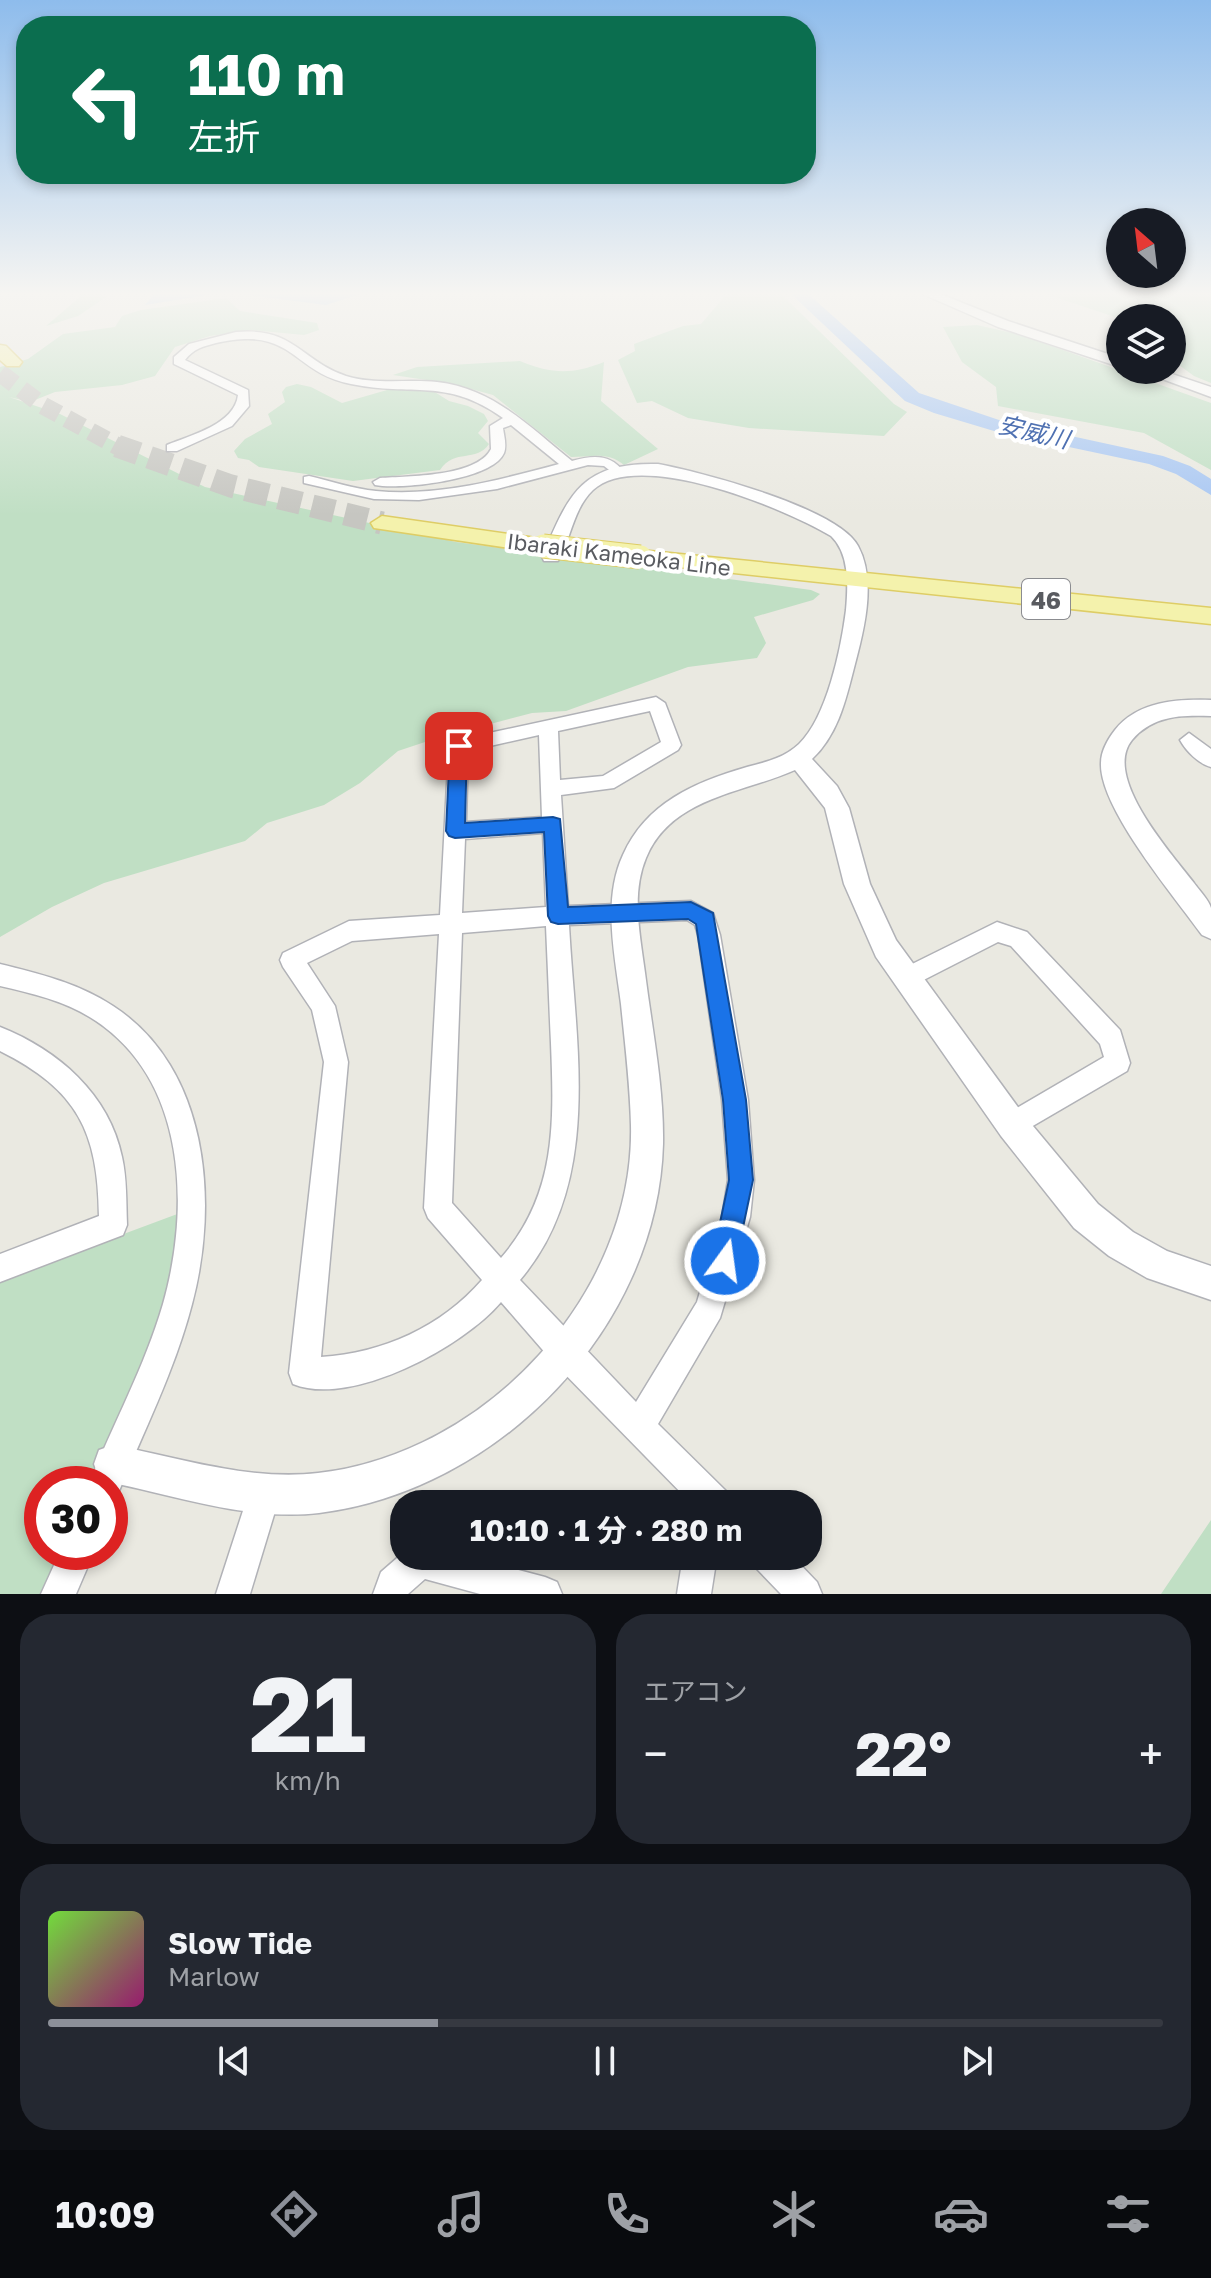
<!DOCTYPE html>
<html lang="ja">
<head>
<meta charset="utf-8">
<style>
  :root { --surface:#171b24; --page:#242831; --text:#f1f3f6; --muted:#9ea1a6; --line:#363941; --accent:#8c9099 }
  body { margin:0; font-family:"Golos Text","Noto Sans JP",sans-serif; background:var(--page); color:var(--text); height:100vh; display:flex; flex-direction:column; font-size:30px; white-space:nowrap }
  * { box-sizing:border-box; margin:0 }
  p { font-size:26px; color:var(--muted) }
  .icon { flex:none; width:44px; height:44px; fill:none; stroke:currentColor; stroke-width:2; stroke-linecap:round; stroke-linejoin:round }
  .map { position:relative; height:1594px; overflow:hidden }
  .details { display:flex; flex-direction:column; gap:20px; padding:20px; background:#0d0f14; flex:1 }
  .details>* { flex:none }
  .hud { position:absolute; left:16px; top:16px; width:800px; height:168px; border-radius:32px; box-shadow:0 4px 12px #0003; background:#0b6e4f; color:#fff; overflow:hidden }
  .needle { width:52px; rotate:332deg }
  .tools { position:absolute; left:1106px; top:208px; display:grid; gap:16px }
  .tools a { display:grid; place-items:center; width:80px; height:80px; border-radius:50%; background:var(--surface); box-shadow:0 4px 12px #0003; font-size:40px }
  .speed { position:absolute; left:24px; top:1466px; display:flex; gap:16px; font-size:40px; font-weight:700; text-align:center }
  .speed>* { display:grid; place-content:center; width:104px; height:104px; border-radius:50%; background:var(--surface); box-shadow:0 4px 12px #0003; line-height:1 }
  .speed .limit { border:12px solid #d22; background:#fff; color:#111 }
  .pin { position:absolute; display:grid; place-items:center; width:68px; height:68px; color:#fff; margin:-34px; border-radius:16px; box-shadow:0 4px 12px #0006 }
  .me { position:absolute; width:88px; margin:-44px; rotate:14deg; stroke-linejoin:round; filter:drop-shadow(0 0 6px #0008) }
  .turn { display:flex; align-items:center; gap:28px; height:168px; padding:0 40px; font-size:36px }
  .turn .icon { width:104px; height:104px; stroke-width:2.5 }
  .turn b { display:block; font-size:56px; line-height:68px }
  .big { font-size:60px; font-weight:700; line-height:1.1 }
  .details .card { flex:1; display:flex; flex-direction:column; justify-content:center; gap:12px; min-width:0; padding:0 28px; border-radius:32px; background:var(--page) }
  .details .dial { align-items:center; gap:0 }
  .dial b { font-size:104px; line-height:1 }
  .song { display:flex; align-items:center; gap:24px }
  .cover { width:96px; height:96px; border-radius:12px; background:linear-gradient(135deg,hsl(100 70% 55%),hsl(320 70% 35%)) }
  .played { height:8px; border-radius:4px; background:linear-gradient(90deg,var(--accent) 35%,var(--line) 35%) }
  .keys { display:flex; justify-content:space-around; direction:ltr }
  .heat { display:flex; justify-content:space-between; align-items:center; font-size:44px; direction:ltr }
  .details .tiles { flex:1; display:grid; gap:20px; grid-template-columns:1fr 1fr }
  .card:last-child { grid-column:span 2 }
  .trip { position:absolute; left:390px; top:1490px; width:432px; height:80px; border-radius:32px; background:var(--surface); box-shadow:0 4px 12px #0003; font-weight:700; line-height:80px; text-align:center }
  .tabs { display:flex; height:128px; justify-content:space-around; align-items:center; background:#090b0e; color:var(--muted) }
  .tabs .icon { width:56px; height:56px }
  .tabs .selected { color:var(--accent) }
  .tabs b { font-size:36px; color:var(--text) }
  .map>svg:first-child { display:block }
</style>
</head>
<body>
<div class="map">
<svg width="1211" height="1594" viewBox="0 0 1211 1594">
  <rect width="100%" height="100%" fill="#eae9e1"/>
  <path fill="#c0dfc4" d="M79,292H103L106,297L78,316L46,326L81,296Z
    M737,292H779L894,404L907,412L884,436L749,428L688,418L652,401L637,403L618,360L635,351L634,344L683,326L701,324L725,296Z
    M1040,292H1211V383L1194,376L1172,360V318H1120V321L1112,316Z
    M226,298L240,311L317,323L319,330L304,335L250,330L210,336L175,347L155,376L122,385L55,392L30,402L9,397L60,414L205,487L456,542L811,590L820,594L813,600L754,617L766,643L757,658L688,667L566,711L532,713L434,739L398,751L360,783L324,805L267,823L245,841L104,883L52,907L0,937V367L28,359L63,334L115,327L122,316L141,310Z
    M977,325L1021,335L1211,403V470L1144,433L998,406L996,387L962,362L943,327Z
    M520,361C552,374 571,375 604,362L601,401L658,449L624,465C608,451 590,457 571,457L493,395L453,384L393,375L417,367Z
    M297,384L311,387L342,403L387,390L430,389L449,401L468,406L484,414L488,421L478,433L489,444C476,463 455,448 440,470L353,481L259,467L249,460L238,458L234,451L245,439L272,424L268,414L285,402L282,392L286,387Z
    M180,1213L166,1305L93,1484H42V1552H63L46,1594H0V1280Z
    M1211,1520V1594H1161Z"/>
  <path fill="#a8c7f3" d="M156,292H367L326,305L226,292L145,305Z"/>
  <g fill="none" stroke-linecap="round" stroke-linejoin="round">
    <path fill="#a8c7f3" fill-rule="evenodd" d="M789,292H806L919,393L1002,421L1163,456L1190,466L1211,479V495L1176,474L1149,464L994,431L934,413L905,401Z"/>
    <path stroke="#c6c6c1" stroke-width="18" stroke-dasharray="18 9" stroke-linecap="butt" d="M0,373L42,405L121,448"/>
    <path stroke="#c6c6c1" stroke-width="23" stroke-dasharray="23 11" stroke-linecap="butt" d="M117,446L231,486L382,523"/>
    <defs>
      <path id="minor" d="M236,332C294,327 300,360 346,376C375,385 408,379 437,382C493,388 531,428 572,461C594,455 610,454 624,472L617,476L604,466L588,465L497,489L419,500L374,499L304,483V477L309,476C331,481 354,489 376,491C437,497 500,480 559,464L511,425L503,428C504,436 507,445 504,453C493,480 400,490 375,485L373,482L380,478C408,476 477,477 491,449L490,426L503,418C446,377 413,397 351,384C290,372 295,325 216,343C204,346 193,349 185,360L248,390L249,406L232,426L177,451H167V445C191,435 235,424 238,395L174,364V357L189,344Z
        M656,697L665,703L681,745L678,750L614,788L561,795L568,906L691,901L713,913L720,935L748,1100L754,1180L750,1217L720,1318L658,1424L727,1492L731,1504H692L554,1363L501,1302C464,1346 352,1408 293,1384L289,1373L324,1062L312,1010L283,967L280,960L283,953L349,921L440,915L449,746L452,741ZM650,711L661,742L603,776L560,780L558,731ZM539,735L542,817L466,822L468,751ZM543,833L546,907L462,913L465,839ZM687,920L695,925L698,935L722,1100L728,1180L722,1217L697,1302L636,1402L520,1280C604,1181 575,1043 569,925ZM546,926C548,965 549,1004 551,1043C554,1122 557,1194 501,1258L452,1203L462,933ZM439,934L424,1208L428,1218L482,1280C441,1327 383,1353 321,1357L348,1062L335,1006L307,963L352,941Z
        M1189,733L1211,749V767C1199,764 1186,751 1180,740Z
        M997,922L1027,932L1120,1030L1130,1063L1127,1071L1012,1138L1003,1134L999,1125L1003,1116L1104,1057L1100,1044L1011,946L998,942L906,989L898,985L894,978L898,971Z
        M0,964C40,974 78,983 113,1006C209,1068 219,1203 192,1304C175,1370 143,1433 117,1496L110,1498V1484H89C113,1424 145,1366 163,1304C190,1209 187,1082 96,1021C66,1001 34,994 0,986Z
        M0,1027C58,1050 109,1094 122,1157C127,1179 126,1202 127,1225L123,1235L0,1282V1254L99,1216C98,1132 78,1090 0,1051Z
        M264,1479L276,1483L280,1495L250,1594H216L252,1483Z
        M60,1552H94L76,1594H41Z
        M404,1552V1556H466L545,1577L557,1582L562,1594H480L425,1579L408,1594H373L381,1572Z
        M683,1556H717L711,1594H677Z
        M751,1556H792L817,1582L822,1594H781L756,1568Z"/>
      <path id="tertiary" d="M918,292H935L1008,321L1120,358V367L998,327Z
        M1138,370H1160L1211,387V397Z
        M658,464C701,472 838,508 858,546C876,579 865,626 856,660C847,694 840,733 812,759L837,786L849,808L870,884L896,940L1023,1114L1098,1204L1133,1232L1167,1251L1211,1266V1300L1147,1278L1109,1256L1074,1228L1001,1136L876,957L844,884L825,808L795,770C744,793 671,797 646,858C631,894 640,935 645,973C652,1029 664,1087 663,1144C658,1328 498,1491 319,1513C250,1521 180,1497 113,1483L99,1478L94,1464L99,1450L113,1445C180,1458 249,1481 318,1473C485,1454 635,1295 631,1125C630,1084 625,1044 621,1004C615,956 602,900 623,855C646,803 695,782 747,767C766,762 784,758 799,744C827,717 841,649 846,610C848,586 850,554 831,536C784,508 639,448 593,490C573,509 571,539 558,561H544L542,557C569,494 581,462 658,464Z
        M1211,700V716C1182,715 1153,715 1132,740C1102,777 1171,853 1194,883C1199,890 1209,900 1211,908C1211,917 1211,929 1211,939L1202,935C1175,897 1099,808 1101,763C1101,751 1108,739 1115,730C1138,701 1177,699 1211,700Z"/>
      <path id="primary" d="M0,345L6,346L22,362L19,366H7L0,360Z
        M382,516L543,539L551,541L555,546L551,551L543,553L374,528L371,523Z
        M640,550L1211,608V624L632,562L628,557L632,552Z"/>
    </defs>
    <use href="#minor" stroke="#b1b2b7" stroke-width="3"/>
    <use href="#tertiary" stroke="#b1b2b7" stroke-width="3"/>
    <use href="#primary" stroke="#decd66" stroke-width="3"/>
    <use href="#minor" fill="#fff" fill-rule="evenodd"/>
    <use href="#tertiary" fill="#fff" fill-rule="evenodd"/>
    <use href="#primary" fill="#f4f2ac" fill-rule="evenodd"/>
    <defs>
      <path id="primary-bridge" d="M543,546L640,557"/>
    </defs>
    <use href="#primary-bridge" stroke="#decd66" stroke-width="25" stroke-linecap="butt"/>
    <use href="#primary-bridge" stroke="#f4f2ac" stroke-width="23"/>
  </g>
  <linearGradient id="sky" x2="0" y2="1"><stop stop-color="#8ebcec"/><stop offset="0.57" stop-color="#f6f5f2"/><stop offset="1" stop-color="#f6f5f2" stop-opacity="0"/></linearGradient>
  <rect width="1211" height="515" fill="url(#sky)"/>
  <path fill="#1a73e8" stroke="#114b97" stroke-width="2" d="M459,739L467,746L465,823L553,817L560,819L568,907L691,902L713,913L746,1100L753,1180L734,1270L725,1274L716,1270L712,1261L729,1180L723,1100L696,924L688,919L558,924L551,922L548,916L544,832L455,838L449,836L446,831L450,746Z"/>
  <g text-anchor="middle" dominant-baseline="central" stroke-width="8" stroke-linejoin="round" paint-order="stroke">
    <g font-size="22" fill="#595b60" stroke="#fff">
      <text transform="translate(619 554) rotate(7)">Ibaraki Kameoka Line</text>
    </g>
    <g font-size="24" font-style="italic" fill="#4f71b2" stroke="#fff">
      <text transform="translate(1034 431) rotate(13)">安威川</text>
    </g>
    <rect fill="#fff" stroke="#8b8c90" stroke-width="2" x="1022" y="579" width="48" height="40" rx="6"/>
    <g font-size="24" font-weight="bold" fill="#595b60">
      <text x="1046" y="599">46</text>
    </g>
  </g>
</svg>
<div class="tools">
<a><svg class="needle" viewBox="-14 -14 28 28"><path d="M0-13l5 13h-10z" fill="#e53935"/><path d="M0 13l5-13h-10z" fill="#9ea1a6"/></svg></a>
<a><svg class="icon" aria-label="layers" viewBox="0 0 24 24"><path d="M12 4l9 5-9 5-9-5zM3 14l9 5 9-5"/></svg></a>
</div>
<div class="speed"><div class="limit">30</div></div>
<div class="pin" style="left:459px;top:746px;background:#d93025"><svg class="icon" aria-label="arrive" viewBox="0 0 24 24"><path d="M6 21V4h12l-3 4 3 4H6"/></svg></div>
<svg class="me" style="left:725px;top:1261px" viewBox="-20 -20 40 40"><circle r="17" fill="#1a73e8" stroke="#fff" stroke-width="3"/><path d="M0-11L8 9 0 5-8 9z" fill="#fff"/></svg>
<div class="trip">10:10 · 1 分 · 280 m</div>
<div class="hud">
<div class="turn"><svg class="icon" aria-label="left" viewBox="0 0 24 24"><path d="M17 20v-9H6M10 6l-5 5 5 5"/></svg><div><b>110 m</b>左折</div></div>
</div>
</div>
<section class="details">
<div class="tiles">
<div class="card dial"><b>21</b><p>km/h</p></div>
<div class="card"><p>エアコン</p>
<div class="heat"><a>−</a><b class="big">22°</b><a>+</a></div>
</div>
<div class="card">
<div class="song"><i class="cover"></i><div><b>Slow Tide</b><p>Marlow</p></div></div>
<div class="played"></div>
<div class="keys"><svg class="icon" aria-label="previous" viewBox="0 0 24 24"><path d="M18 5L8 12l10 7zM5 5v14"/></svg><svg class="icon" aria-label="pause" viewBox="0 0 24 24"><path d="M8 5v14M16 5v14"/></svg><svg class="icon" aria-label="next" viewBox="0 0 24 24"><path d="M6 5l10 7-10 7zM19 5v14"/></svg></div>
</div>
</div>
</section>
<nav class="tabs">
<b>10:09</b>
<svg class="icon selected" aria-label="directions" viewBox="0 0 24 24"><path d="M12 3l9 9-9 9-9-9zM9 14v-3h6M13 9l2 2-2 2"/></svg>
<svg class="icon" aria-label="music" viewBox="0 0 24 24"><path d="M9 18V5l10-2v13"/><circle cx="6" cy="18" r="3"/><circle cx="16" cy="16" r="3"/></svg>
<svg class="icon" aria-label="phone" viewBox="0 0 24 24"><path d="M5 4h4l2 5-3 2q2 4 5 5l2-3 5 2v4C11 20 4 13 5 4z"/></svg>
<svg class="icon" aria-label="climate" viewBox="0 0 24 24"><path d="M12 3v18M4 7l16 10M4 17L20 7"/></svg>
<svg class="icon" aria-label="car" viewBox="0 0 24 24"><path d="M5 17H2v-5l4-1 3-4h7l3 4 3 1v5h-3M9 17h6M6 11h13"/><circle cx="7" cy="17" r="2"/><circle cx="17" cy="17" r="2"/></svg>
<svg class="icon" aria-label="filters" viewBox="0 0 24 24"><path d="M4 7h16M4 17h16"/><circle cx="9" cy="7" r="2"/><circle cx="15" cy="17" r="2"/></svg>
</nav>
</body>
</html>
